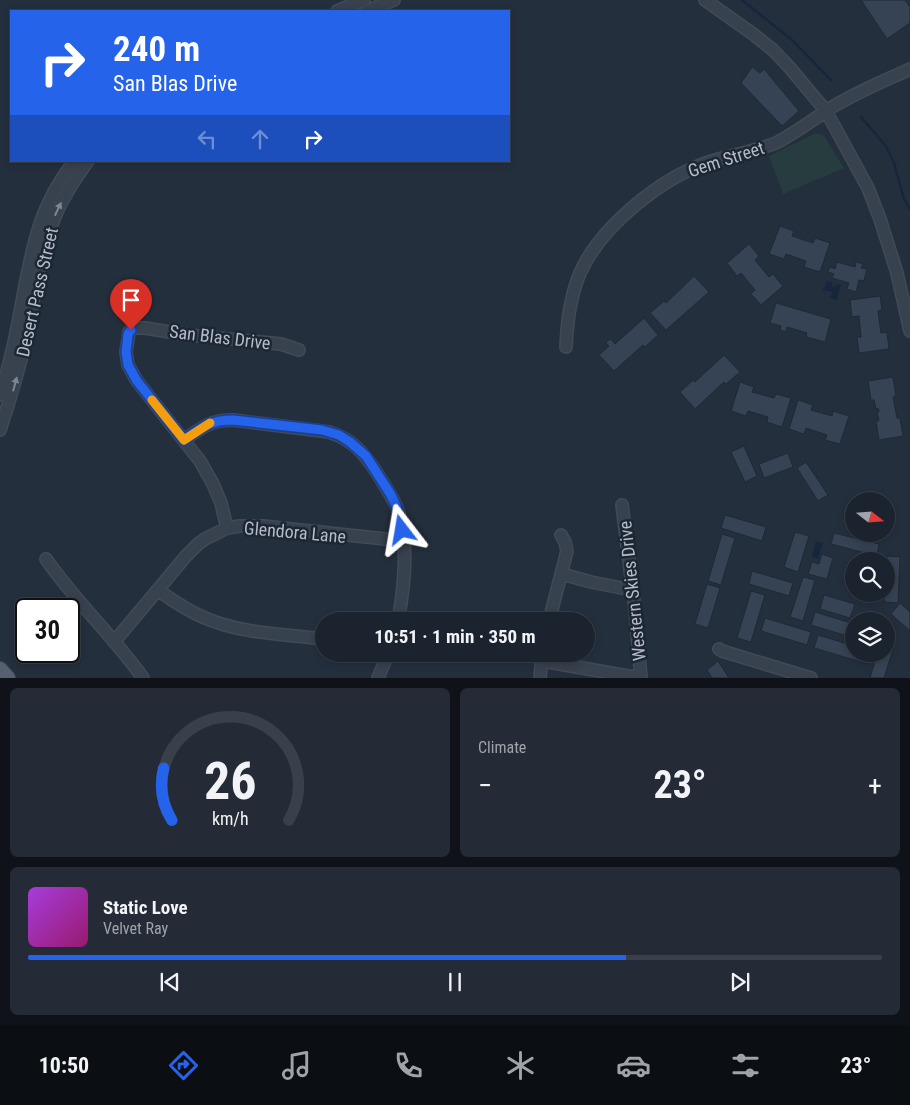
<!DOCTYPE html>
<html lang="en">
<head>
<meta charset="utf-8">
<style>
  :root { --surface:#1b232e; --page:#242b36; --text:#f1f3f6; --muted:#a0a4aa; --line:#39404a; --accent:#2563eb }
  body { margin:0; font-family:"Roboto Condensed",sans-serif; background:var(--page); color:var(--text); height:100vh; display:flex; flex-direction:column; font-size:19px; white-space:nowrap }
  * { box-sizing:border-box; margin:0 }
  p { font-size:16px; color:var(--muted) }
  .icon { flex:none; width:28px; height:28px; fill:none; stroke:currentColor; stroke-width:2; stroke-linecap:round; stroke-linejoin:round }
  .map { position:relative; height:678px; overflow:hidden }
  .sheet { display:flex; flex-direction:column; gap:10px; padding:10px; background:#0f1319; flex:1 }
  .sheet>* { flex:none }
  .top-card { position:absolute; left:10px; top:10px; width:500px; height:152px; border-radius:0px; box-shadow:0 2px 8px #0003,0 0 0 1px var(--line); background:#2563eb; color:#fff; overflow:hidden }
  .needle { width:32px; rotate:107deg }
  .buttons { position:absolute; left:845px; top:492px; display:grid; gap:10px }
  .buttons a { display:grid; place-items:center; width:50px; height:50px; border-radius:50%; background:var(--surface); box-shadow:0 2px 8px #0003,0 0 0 1px var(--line); font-size:25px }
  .speed { position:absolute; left:15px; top:598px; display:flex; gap:10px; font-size:25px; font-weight:700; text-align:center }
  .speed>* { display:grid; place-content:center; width:65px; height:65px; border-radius:50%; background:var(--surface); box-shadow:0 2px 8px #0003,0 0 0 1px var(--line); line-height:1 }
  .speed .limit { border:2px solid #111; border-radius:8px; background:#fff; color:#111 }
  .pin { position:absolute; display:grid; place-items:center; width:42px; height:42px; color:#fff; margin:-51px -21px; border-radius:50% 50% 50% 0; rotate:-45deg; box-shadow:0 0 5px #0007 }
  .pin .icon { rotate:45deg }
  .me { position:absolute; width:55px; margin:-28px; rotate:346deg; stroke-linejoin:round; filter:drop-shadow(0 0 4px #0008) }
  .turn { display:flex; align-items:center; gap:18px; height:105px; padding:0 20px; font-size:22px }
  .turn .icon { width:65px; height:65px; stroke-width:2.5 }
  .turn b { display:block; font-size:35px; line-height:42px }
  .lanes { display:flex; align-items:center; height:48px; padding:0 20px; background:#0003; justify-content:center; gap:25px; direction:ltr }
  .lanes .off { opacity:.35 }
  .big { font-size:38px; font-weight:700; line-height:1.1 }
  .sheet .widget { flex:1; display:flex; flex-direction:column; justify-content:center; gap:8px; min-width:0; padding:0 18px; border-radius:8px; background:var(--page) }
  .sheet .dial { align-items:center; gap:0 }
  .dial svg { height:130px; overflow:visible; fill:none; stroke:var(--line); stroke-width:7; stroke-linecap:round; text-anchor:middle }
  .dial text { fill:var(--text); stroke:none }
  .song { display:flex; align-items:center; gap:15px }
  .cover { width:60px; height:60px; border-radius:8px; background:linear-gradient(135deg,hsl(280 70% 55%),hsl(320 70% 35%)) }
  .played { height:5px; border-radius:2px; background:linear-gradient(90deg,var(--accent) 70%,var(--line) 70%) }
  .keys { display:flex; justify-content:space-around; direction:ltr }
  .heat { display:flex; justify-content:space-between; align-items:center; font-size:28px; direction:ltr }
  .sheet .tiles { flex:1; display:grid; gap:10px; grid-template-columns:1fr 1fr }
  .widget:last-child { grid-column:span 2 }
  .trip { position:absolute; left:315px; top:612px; width:280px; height:50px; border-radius:25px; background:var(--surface); box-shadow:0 2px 8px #0003,0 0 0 1px var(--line); font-weight:700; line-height:50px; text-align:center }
  .tabs { display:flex; height:80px; justify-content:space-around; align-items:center; background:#0b0e12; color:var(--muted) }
  .tabs .icon { width:35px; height:35px }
  .tabs .on { color:var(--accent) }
  .tabs b { font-size:22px; color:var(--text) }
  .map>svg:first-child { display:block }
</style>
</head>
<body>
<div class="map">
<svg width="910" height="678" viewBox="0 0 910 678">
  <rect width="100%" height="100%" fill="#242f3e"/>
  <path fill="#263c3f" d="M816,133L824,136L844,168L783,194L769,156Z"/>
  <path fill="#17263c" d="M826,281L832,282V286L835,287L836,284L841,285L837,300L830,298L832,292L823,290V287H825Z
    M816,541L823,543L818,559L812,557Z"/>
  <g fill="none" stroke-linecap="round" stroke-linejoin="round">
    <path stroke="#17263c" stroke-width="2.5" d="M742,0L792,40L831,80
      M861,117L886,146L894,163L904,199L910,209"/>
  </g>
  <path fill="#364354" stroke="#1f2835" d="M861,0H905L910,7V23L887,39Z
    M752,67L760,73L764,69L799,111L782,126L741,83Z
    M780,226L794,231L792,236L813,243L815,238L830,243L820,272L804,267L806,261L786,254L784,259L769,254Z
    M749,244L759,256L755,260L769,277L773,274L783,286L761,305L751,294L755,290L741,273L737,276L727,263Z
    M837,262L855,267L856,262L863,264L861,268L867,269L864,281L859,280L856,292L847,289L849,283L832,278L834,274L828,272L830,267L835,269Z
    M694,276L709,292L666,330L650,313L664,301L666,303Z
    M880,296L882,310L878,311L881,333L887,332L889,349L859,353L857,337H861L859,316L852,317L850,300Z
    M776,303L831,319L825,342L806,337L807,333L787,327L786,332L780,330L781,326L770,323Z
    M644,318L658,335L645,347L643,345L614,371L599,355L609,346L606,343L610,339L615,344Z
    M724,355L740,372L726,384L724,382L695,409L680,392L693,380L695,382Z
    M893,377L896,396L893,397L897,418H900L903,436L879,440L876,422L879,420L877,413L879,412L878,408L876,409L874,400H871L868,381Z
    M740,382L754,387L752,392L774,398L776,394L791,398L782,427L767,422L768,417L748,411L746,416L731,411Z
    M798,400L813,405L811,410L832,416L833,411L849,416L840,444L825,440L827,435L806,428L804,434L789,429Z
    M744,446L757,476L745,482L731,452Z
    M788,453L793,467L764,478L759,464Z
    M806,462L828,495L818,501L797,468Z
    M725,515L766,527L762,541L721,528Z
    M795,532L809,536L798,572L784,567Z
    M834,533L879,544L877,556L831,544Z
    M722,534L735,538L721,585L708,581Z
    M822,554L833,558L827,579L808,574L812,562L819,564Z
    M887,556L900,557L898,603L884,602L885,594H886Z
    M752,571L793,583L789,596L749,584Z
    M803,577L815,580L803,621L790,617Z
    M707,584L720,588L708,628L695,624Z
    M751,591L765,595L751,642L737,638Z
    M824,595L855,604L850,618L820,609Z
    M900,603L910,612V631L891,614Z
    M815,612L854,624V638L811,625Z
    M765,618L811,632L807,645L761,631Z
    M818,635L854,646V654H871L868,664L814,648Z
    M886,640L895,643L884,678H870L877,654H886Z
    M718,661L729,678H712L707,670Z"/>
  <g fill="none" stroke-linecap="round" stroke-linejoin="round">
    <defs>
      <path id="minor" d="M705,0L753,34L773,50L790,68L826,111L868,188L880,219L897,273L910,331
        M337,11L364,0
        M367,11L394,0
        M566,347C567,321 570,297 580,273C601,226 661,178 709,162C732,154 756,152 778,142C795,133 810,122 826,111C852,94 882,82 910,69
        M0,395C12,358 19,319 26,280C32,253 37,225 50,200C56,186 65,174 74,161
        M0,430C10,400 19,370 26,338C34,301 38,263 51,227C59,203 73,182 88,161
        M184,440C202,427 211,420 233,420L329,432C353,440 363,452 377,473C384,485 393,497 398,510C409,542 404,589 398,621
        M622,505L635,609L641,678
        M227,528L221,503L213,484L200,461L137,381L128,365L126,352L129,332L133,328H145L188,335L281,344L299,350
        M46,559C75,601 113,636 143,678
        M562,574L591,582L632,590
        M158,590C173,601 188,611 205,618C242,634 284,634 324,639
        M549,621L567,551L565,542L561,535
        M114,642L186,556L198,544L205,539L227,528L240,526H263L404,541
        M719,649L722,651L811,678
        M542,661L628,676L641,677
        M378,678L388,654
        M540,678L542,654"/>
      <path id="major" d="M0,669L8,678"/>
    </defs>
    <use href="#minor" stroke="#414a57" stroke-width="14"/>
    <use href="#major" stroke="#414a57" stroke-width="16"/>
    <use href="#minor" stroke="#38414e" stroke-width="11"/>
    <use href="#major" stroke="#56606e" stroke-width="14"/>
  </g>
  <defs><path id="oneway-solid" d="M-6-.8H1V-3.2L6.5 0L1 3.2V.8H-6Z" transform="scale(1.25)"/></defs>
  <g fill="#7c8592">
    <use href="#oneway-solid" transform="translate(58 209) rotate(-65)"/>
    <use href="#oneway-solid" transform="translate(15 384) rotate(-75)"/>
  </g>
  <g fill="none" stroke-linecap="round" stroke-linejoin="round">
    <defs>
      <path id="route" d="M131,330L128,334L126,352L128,365L137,381L184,440C202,427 211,420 233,420L322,430L339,435L350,442L366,456L391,495L397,508L402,530"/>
    </defs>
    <use href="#route" stroke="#184099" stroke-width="12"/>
    <use href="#route" stroke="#2563eb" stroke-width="9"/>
    <path stroke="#f59e0b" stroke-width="9" d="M152,400L184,440L210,423"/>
  </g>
  <g text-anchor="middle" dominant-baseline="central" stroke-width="5" stroke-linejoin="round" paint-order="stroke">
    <g font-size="18" fill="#b4bcc9" stroke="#1d2633">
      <text transform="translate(726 159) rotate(-18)">Gem Street</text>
      <text transform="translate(37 292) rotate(-77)">Desert Pass Street</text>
      <text transform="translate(220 337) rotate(7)">San Blas Drive</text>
      <text transform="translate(295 532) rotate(5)">Glendora Lane</text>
      <text transform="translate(632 591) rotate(-96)">Western Skies Drive</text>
    </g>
  </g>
</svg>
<div class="buttons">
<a><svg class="needle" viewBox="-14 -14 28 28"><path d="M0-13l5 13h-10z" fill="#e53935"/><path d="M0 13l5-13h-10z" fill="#a0a4aa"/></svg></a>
<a><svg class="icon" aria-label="search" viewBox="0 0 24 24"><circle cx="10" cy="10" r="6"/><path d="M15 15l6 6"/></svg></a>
<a><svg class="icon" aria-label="layers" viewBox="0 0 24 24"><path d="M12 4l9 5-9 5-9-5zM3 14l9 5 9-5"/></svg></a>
</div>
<div class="speed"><div class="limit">30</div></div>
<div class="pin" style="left:131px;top:330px;background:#d93025"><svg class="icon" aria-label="arrive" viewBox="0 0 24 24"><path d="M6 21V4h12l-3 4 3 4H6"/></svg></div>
<svg class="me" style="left:402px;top:530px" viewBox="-20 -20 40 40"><path d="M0-17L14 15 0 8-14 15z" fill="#2563eb" stroke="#fff" stroke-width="4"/></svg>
<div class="trip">10:51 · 1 min · 350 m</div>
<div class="top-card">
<div class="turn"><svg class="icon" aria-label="right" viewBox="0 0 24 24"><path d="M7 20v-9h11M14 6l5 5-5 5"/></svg><div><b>240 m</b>San Blas Drive</div></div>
<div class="lanes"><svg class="icon off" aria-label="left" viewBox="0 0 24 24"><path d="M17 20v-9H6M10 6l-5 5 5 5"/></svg><svg class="icon off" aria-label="ahead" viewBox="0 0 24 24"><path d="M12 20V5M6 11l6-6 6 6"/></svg><svg class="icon" aria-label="right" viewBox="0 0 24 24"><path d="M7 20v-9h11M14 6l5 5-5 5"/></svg></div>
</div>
</div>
<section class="sheet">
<div class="tiles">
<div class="widget dial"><svg viewBox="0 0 100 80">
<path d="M14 69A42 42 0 1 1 86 69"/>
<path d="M14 69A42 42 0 0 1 9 37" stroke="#2563eb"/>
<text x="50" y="56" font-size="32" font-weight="700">26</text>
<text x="50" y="72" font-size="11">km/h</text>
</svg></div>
<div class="widget"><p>Climate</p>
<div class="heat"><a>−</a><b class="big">23°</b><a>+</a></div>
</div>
<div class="widget">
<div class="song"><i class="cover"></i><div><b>Static Love</b><p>Velvet Ray</p></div></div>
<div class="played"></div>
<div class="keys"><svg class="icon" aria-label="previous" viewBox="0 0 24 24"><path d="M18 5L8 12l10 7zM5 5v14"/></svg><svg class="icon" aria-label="pause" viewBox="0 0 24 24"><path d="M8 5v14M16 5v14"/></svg><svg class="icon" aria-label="next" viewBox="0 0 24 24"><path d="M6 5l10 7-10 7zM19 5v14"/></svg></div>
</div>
</div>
</section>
<nav class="tabs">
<b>10:50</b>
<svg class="icon on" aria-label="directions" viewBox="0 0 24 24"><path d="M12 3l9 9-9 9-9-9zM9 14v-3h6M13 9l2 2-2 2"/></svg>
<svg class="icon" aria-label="music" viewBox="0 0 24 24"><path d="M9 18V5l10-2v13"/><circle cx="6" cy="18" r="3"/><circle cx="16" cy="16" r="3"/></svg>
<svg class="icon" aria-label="phone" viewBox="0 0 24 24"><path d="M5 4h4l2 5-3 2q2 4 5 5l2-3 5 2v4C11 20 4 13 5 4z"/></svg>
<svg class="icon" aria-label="climate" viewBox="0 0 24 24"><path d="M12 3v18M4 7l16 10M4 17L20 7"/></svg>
<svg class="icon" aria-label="car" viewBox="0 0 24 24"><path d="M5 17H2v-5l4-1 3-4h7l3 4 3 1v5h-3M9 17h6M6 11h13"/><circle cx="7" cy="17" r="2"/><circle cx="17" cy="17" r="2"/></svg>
<svg class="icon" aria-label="filters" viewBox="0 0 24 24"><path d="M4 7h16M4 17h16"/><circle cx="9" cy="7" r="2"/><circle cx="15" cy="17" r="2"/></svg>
<b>23°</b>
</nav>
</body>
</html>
